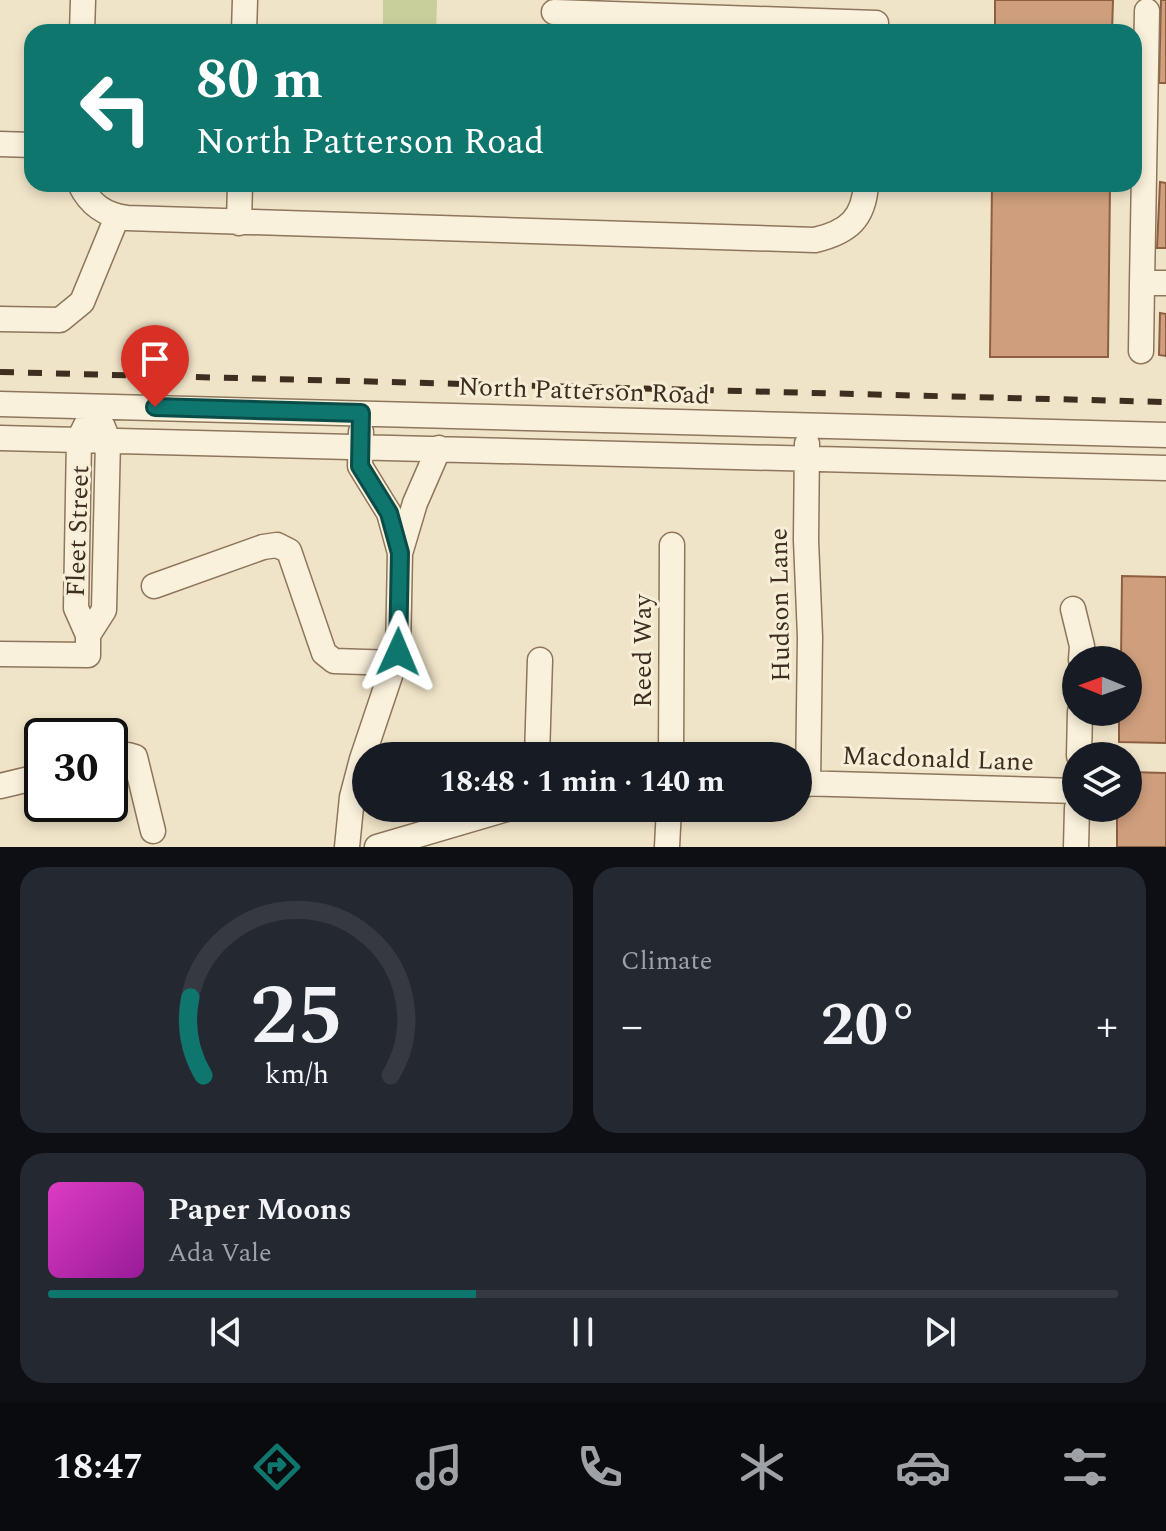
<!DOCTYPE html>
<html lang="en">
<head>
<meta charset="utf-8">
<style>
  :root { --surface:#171b24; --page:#242831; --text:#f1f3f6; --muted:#9ea1a6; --line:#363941; --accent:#0f766e }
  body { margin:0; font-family:Spectral,serif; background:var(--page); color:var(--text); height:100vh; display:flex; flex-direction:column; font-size:30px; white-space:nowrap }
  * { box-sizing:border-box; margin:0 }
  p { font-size:26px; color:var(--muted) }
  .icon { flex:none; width:44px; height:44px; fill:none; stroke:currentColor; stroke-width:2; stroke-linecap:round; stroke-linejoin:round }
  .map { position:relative; height:847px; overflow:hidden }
  .drawer { display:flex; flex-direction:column; gap:20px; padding:20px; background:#0d0f14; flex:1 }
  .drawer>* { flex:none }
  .guide { position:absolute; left:24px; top:24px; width:1118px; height:168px; border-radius:24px; box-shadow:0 4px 12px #0003; background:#0f766e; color:#fff; overflow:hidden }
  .needle { width:52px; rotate:271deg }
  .buttons { position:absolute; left:1062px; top:646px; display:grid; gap:16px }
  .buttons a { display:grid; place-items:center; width:80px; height:80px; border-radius:50%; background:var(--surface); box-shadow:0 4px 12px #0003; font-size:40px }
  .speed { position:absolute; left:24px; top:718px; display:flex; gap:16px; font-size:40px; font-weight:700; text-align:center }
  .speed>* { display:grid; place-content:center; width:104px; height:104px; border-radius:50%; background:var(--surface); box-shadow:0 4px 12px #0003; line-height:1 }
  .speed .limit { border:4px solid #111; border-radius:12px; background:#fff; color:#111 }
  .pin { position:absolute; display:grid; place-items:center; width:68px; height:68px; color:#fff; margin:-82px -34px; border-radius:50% 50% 50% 0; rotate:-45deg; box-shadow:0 0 8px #0007 }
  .pin .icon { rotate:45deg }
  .me { position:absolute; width:88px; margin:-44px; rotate:1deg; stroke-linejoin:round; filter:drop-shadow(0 0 6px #0008) }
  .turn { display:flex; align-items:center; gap:28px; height:168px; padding:0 40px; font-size:36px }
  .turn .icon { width:104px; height:104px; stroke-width:2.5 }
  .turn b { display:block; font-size:56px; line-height:68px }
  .big { font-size:60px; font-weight:700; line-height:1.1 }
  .drawer .widget { flex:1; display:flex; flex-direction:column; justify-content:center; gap:12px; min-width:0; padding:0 28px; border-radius:24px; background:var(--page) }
  .drawer .dial { align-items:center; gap:0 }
  .dial svg { height:208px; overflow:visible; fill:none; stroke:var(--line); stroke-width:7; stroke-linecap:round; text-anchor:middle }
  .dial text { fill:var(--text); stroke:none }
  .song { display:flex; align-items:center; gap:24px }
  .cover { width:96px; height:96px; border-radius:12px; background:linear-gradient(135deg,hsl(310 70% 55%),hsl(300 70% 35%)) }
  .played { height:8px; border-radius:4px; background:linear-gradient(90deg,var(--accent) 40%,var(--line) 40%) }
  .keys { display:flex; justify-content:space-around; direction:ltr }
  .heat { display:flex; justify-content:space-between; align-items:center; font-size:44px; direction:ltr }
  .drawer .tiles { flex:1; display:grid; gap:20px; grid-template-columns:1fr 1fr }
  .widget:last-child { grid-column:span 2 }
  .trip { position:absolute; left:352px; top:742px; width:460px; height:80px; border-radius:40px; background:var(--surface); box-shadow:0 4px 12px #0003; font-weight:700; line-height:80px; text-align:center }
  .menu { display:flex; height:128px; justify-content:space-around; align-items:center; background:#090b0e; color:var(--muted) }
  .menu .icon { width:56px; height:56px }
  .menu .active { color:var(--accent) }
  .menu b { font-size:36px; color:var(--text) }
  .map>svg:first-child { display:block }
</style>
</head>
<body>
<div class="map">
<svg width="1166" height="847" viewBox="0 0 1166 847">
  <rect width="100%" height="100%" fill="#f0e4c8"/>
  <path fill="#c9cf9b" d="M383,0H437L436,32H383Z"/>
  <path fill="#cf9f7d" stroke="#8d5f41" stroke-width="2" d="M995,0H1113L1112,32H995Z
    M1161,0H1166V83H1159Z
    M1160,182L1166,183V248H1157Z
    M992,184H1110L1108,357H990Z
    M1160,313L1166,314V356L1159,355Z
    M1122,576L1166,577V743L1119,742V712H1128V660H1121Z
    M1128,772L1166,773V847H1117V808H1128Z"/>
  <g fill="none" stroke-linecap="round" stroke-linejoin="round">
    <defs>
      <path id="minor" d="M554,12L876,23
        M82,32L83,0
        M244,32L245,0
        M0,144L32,145
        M80,184C90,205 105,215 127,218L815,240C849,232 864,218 866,184
        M239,223L240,184
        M1142,283L1147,11
        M0,319L60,320L82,302L117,217
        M1141,351L1142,283H1166
        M0,404L1166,435
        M86,425L79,439L76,608L88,635
        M0,438L1166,468
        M807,444L806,540L810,637L808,784
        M401,550L415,503L439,448
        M154,586L263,547L277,545L289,551L324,653L334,661L396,663
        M1073,609L1082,646L1081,660
        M0,654L88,655V635L104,610L108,440L103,427
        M537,756L540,660
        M671,756L672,545
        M1079,756L1080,712
        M110,759L128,755L135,757L153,831
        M798,783L1076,791
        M0,786L42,776
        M347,847L352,797L362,759L398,652L400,553L389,513L360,466L361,432
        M377,847L510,808
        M667,847L669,808
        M1076,847L1077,808"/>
    </defs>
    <use href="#minor" stroke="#8d765c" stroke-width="27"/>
    <use href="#minor" stroke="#faf1dc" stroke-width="24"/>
    <path stroke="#3d2e20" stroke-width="6" stroke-dasharray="14 14" stroke-linecap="butt" d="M0,372L1166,402"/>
  </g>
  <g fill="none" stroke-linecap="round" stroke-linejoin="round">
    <defs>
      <path id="route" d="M155,407L361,413L360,466L389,513L400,553L398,652"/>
    </defs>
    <use href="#route" stroke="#0a4d48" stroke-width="20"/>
    <use href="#route" stroke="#0f766e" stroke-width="14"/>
  </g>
  <g text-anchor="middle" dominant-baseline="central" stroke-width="6" stroke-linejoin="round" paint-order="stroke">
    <g font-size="26" fill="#3d2e20" stroke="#f7eed8">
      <text transform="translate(584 391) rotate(2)">North Patterson Road</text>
      <text transform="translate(78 531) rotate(-88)">Fleet Street</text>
      <text transform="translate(780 605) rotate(-91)">Hudson Lane</text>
      <text transform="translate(643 651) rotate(-90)">Reed Way</text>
      <text transform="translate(938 759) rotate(2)">Macdonald Lane</text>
    </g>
  </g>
</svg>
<div class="buttons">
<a><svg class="needle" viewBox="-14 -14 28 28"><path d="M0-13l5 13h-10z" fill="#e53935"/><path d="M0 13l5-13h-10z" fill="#9ea1a6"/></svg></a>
<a><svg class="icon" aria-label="layers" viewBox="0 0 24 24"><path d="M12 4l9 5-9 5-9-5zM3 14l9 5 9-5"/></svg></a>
</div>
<div class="speed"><div class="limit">30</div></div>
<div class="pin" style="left:155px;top:407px;background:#d93025"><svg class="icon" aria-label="arrive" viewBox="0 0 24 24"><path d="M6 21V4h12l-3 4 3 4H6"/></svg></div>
<svg class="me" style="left:398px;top:652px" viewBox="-20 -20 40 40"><path d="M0-17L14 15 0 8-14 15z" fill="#0f766e" stroke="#fff" stroke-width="4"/></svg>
<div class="trip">18:48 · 1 min · 140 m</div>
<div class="guide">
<div class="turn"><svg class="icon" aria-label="left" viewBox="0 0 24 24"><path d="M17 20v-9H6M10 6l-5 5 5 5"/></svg><div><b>80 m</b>North Patterson Road</div></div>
</div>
</div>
<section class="drawer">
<div class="tiles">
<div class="widget dial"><svg viewBox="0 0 100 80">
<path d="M14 69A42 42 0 1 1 86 69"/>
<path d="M14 69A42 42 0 0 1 9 39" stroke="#0f766e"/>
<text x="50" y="56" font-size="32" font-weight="700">25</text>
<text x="50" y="72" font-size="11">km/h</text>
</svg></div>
<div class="widget"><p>Climate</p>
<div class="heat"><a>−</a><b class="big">20°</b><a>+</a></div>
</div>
<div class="widget">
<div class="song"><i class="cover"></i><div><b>Paper Moons</b><p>Ada Vale</p></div></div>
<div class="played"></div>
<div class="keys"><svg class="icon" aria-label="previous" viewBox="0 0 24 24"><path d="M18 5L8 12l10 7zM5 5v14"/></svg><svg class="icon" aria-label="pause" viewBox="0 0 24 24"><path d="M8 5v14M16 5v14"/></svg><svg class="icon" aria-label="next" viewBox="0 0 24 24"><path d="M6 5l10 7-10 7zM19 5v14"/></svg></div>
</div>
</div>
</section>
<nav class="menu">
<b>18:47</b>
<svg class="icon active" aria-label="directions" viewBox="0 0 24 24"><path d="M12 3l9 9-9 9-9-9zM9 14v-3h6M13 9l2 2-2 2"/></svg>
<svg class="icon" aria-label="music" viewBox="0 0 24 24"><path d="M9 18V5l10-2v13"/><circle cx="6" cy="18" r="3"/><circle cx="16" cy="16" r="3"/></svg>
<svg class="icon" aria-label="phone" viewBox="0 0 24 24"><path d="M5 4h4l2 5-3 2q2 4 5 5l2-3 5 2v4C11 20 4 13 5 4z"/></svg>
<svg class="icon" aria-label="climate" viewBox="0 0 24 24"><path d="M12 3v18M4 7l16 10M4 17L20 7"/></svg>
<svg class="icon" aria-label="car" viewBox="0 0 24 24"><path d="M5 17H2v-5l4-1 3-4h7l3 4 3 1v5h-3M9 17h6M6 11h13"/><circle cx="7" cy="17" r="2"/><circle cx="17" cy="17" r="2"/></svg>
<svg class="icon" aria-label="filters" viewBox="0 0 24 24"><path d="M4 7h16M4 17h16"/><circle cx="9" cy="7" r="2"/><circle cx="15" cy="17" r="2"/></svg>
</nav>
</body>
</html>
